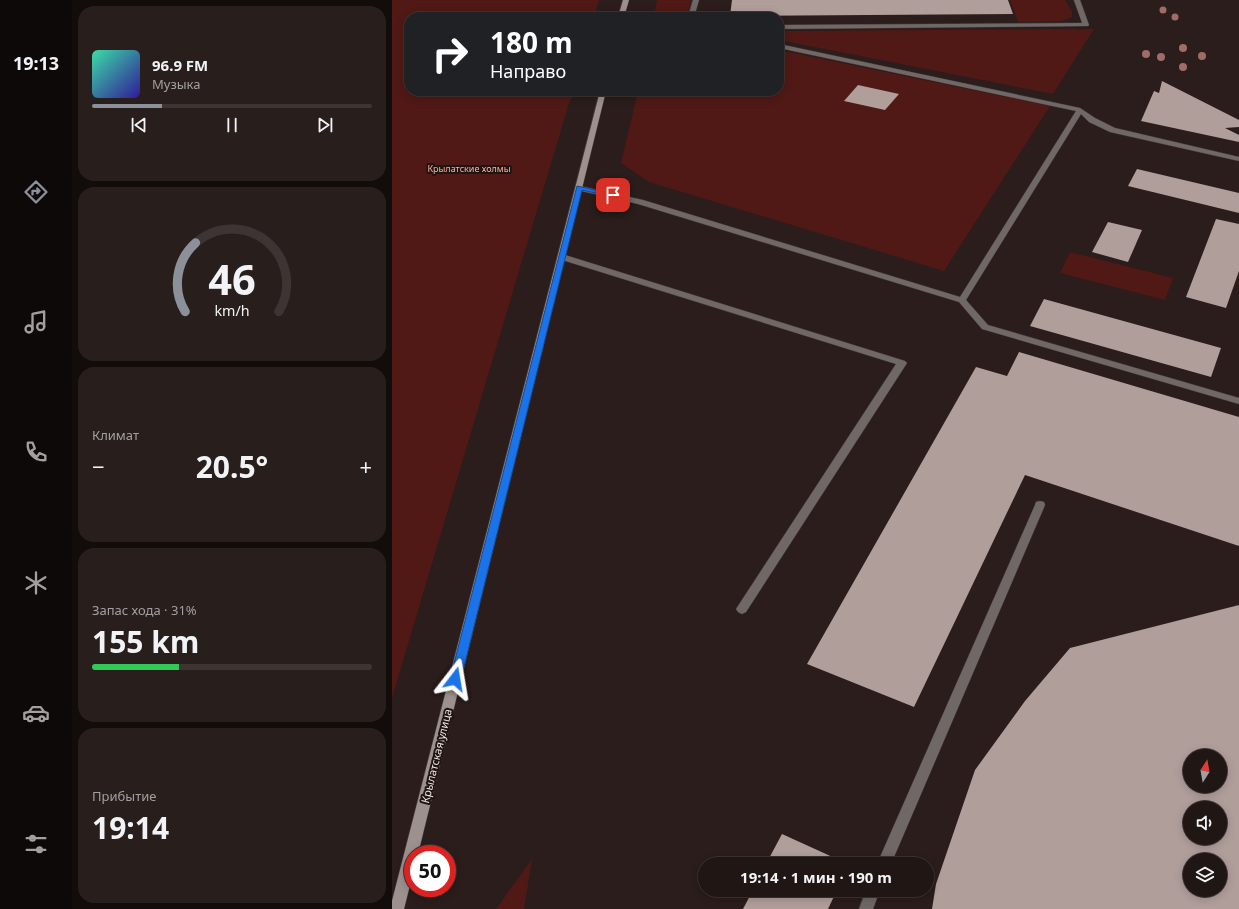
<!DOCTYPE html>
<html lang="ru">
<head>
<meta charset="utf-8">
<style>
  :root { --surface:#201614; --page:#281f1d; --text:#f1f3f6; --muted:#a29fa0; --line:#3d3534; --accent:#8c9099 }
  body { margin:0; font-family:"Noto Sans",sans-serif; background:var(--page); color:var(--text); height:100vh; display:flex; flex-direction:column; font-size:15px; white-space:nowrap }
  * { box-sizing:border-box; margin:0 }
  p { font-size:13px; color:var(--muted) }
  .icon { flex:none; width:22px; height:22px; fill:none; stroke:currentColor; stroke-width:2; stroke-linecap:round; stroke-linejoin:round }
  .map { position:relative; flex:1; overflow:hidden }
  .sheet { display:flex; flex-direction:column; gap:6px; padding:6px; background:#120c0b; width:320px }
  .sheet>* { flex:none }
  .banner { position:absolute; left:12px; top:12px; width:380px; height:84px; border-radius:16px; box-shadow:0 2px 10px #0003,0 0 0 1px var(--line); background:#202124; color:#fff; overflow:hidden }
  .needle { width:26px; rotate:11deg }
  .buttons { position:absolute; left:791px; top:749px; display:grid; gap:8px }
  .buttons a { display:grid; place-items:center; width:44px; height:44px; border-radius:50%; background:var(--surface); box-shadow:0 2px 10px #0003,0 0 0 1px var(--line); font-size:20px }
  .speed { position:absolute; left:12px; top:845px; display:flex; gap:8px; font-size:20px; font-weight:700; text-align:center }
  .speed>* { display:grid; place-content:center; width:52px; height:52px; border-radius:50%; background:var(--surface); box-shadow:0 2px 10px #0003,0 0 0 1px var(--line); line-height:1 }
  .speed .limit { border:6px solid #d22; background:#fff; color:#111 }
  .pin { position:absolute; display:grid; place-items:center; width:34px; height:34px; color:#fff; margin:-17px; border-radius:8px; box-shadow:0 2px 6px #0006 }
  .me { position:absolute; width:44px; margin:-22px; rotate:14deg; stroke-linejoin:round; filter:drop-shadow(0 0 3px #0008) }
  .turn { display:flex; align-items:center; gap:14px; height:84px; padding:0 20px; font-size:18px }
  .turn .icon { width:52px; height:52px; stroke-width:2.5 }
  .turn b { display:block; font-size:28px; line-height:34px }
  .big { font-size:30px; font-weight:700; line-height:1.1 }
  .sheet .card { flex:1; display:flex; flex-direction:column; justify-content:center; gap:6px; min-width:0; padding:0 14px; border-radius:16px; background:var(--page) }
  .sheet .dial { align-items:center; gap:0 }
  .dial svg { height:104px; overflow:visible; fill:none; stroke:var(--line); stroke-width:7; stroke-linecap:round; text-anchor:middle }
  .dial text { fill:var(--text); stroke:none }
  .song { display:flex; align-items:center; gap:12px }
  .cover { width:48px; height:48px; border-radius:6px; background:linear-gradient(135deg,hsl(160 70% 55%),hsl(250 70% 35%)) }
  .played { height:4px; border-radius:2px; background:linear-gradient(90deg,var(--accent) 25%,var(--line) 25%) }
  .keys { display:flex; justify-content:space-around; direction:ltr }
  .heat { display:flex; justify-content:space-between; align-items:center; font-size:22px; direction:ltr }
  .charge { height:6px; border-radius:3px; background:linear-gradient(90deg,#34c759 31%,var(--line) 0) }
  .trip { position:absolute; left:306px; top:857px; width:236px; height:40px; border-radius:20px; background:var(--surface); box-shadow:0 2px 10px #0003,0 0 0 1px var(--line); font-weight:700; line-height:40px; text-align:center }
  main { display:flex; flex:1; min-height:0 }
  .dock { display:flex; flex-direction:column; width:72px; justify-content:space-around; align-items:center; background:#0d0908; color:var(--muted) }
  .dock .icon { width:28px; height:28px }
  .dock .active { color:var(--accent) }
  .dock b { font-size:18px; color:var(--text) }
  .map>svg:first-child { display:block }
</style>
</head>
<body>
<main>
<nav class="dock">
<b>19:13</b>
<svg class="icon active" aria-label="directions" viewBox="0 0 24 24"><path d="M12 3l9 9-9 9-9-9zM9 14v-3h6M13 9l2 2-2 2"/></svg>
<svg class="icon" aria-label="music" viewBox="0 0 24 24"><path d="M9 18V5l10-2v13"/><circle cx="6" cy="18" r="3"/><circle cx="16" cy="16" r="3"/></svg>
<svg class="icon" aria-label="phone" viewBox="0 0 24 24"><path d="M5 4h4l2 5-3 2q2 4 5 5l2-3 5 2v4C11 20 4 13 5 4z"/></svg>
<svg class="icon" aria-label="climate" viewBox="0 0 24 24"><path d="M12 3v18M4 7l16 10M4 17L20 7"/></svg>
<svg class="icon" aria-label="car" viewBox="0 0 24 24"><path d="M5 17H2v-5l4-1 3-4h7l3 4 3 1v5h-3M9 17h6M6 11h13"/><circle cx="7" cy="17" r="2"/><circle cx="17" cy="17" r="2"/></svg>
<svg class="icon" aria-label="filters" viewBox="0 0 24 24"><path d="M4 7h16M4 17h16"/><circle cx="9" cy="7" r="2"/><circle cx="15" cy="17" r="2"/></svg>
</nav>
<section class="sheet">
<div class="card">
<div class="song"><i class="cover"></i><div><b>96.9 FM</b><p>Музыка</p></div></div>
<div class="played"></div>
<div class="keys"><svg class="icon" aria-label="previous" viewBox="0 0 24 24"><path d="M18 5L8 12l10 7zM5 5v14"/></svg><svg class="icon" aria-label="pause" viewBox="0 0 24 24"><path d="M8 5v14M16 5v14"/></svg><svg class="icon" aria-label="next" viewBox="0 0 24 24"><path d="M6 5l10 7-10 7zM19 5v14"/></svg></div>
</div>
<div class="card dial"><svg viewBox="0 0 100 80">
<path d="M14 69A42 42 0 1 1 86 69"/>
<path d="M14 69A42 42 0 0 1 22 16" stroke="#8c9099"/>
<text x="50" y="56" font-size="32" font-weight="700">46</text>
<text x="50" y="72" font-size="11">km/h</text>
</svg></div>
<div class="card"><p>Климат</p>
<div class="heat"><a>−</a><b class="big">20.5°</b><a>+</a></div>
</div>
<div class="card"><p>Запас хода · 31%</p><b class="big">155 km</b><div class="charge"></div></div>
<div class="card"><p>Прибытие</p><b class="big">19:14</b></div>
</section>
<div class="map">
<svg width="847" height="909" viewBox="0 0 847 909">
  <rect width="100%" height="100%" fill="#2a1d1b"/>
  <path fill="#501915" d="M0,0H207L202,17H17V91H184L177,103L0,698Z
    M265,0H299L295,16L262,17Z
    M618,0H673L680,11V17L670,21L626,22Z
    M702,29L661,94L387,40V31Z
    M387,50L658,106L552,271L257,182L229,163L246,91H387Z
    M678,252L781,278L773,300L668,273Z
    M140,859L132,909H104Z"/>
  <path fill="#b09e9b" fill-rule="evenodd" d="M340,0H616L621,14L338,16Z
    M770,81L847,120V127L833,128L847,135V142L749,121L762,91L767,93Z
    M466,85L507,94L493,110L452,101Z
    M745,169L847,193V213L736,186Z
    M824,219L847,224V271L834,308L794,297Z
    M716,222L750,230L736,262L700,252Z
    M652,299L829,348L819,377L638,326Z
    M627,352L847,417V546L633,475L522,707L415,664L584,367L615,376Z
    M847,605V909H540L544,884L583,770L633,701L678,648ZM798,756H828V786H798ZM798,808H828V838H798ZM798,860H828V890H798Z
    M390,834L434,854L455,864H374Z
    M361,890H445L436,909H351Z"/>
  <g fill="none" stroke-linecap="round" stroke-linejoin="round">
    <defs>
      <path id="lane" d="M301,0H307L302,17H296Z
        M682,0H688L697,25L696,26L387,29V25L690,23Z
        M387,44L688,108L703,118L723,128L847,157V161L718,132L697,122L689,114L574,300L596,325L847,398V404L590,329L567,302L246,204L185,190V186H188L251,200L568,297L684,111L387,48Z
        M167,255H173L513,361L515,363L354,612L350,614L346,612L344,609L346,606L504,364L167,259Z
        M648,501L652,502L653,505L499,864H485L643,505L644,502Z
        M474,890H488L481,909H467Z"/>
      <path id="secondary" d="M231,0H237L232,17H226Z
        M208,91H214L26,854H21V873L12,909H0V901Z"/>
    </defs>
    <use href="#lane" stroke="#463937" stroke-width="1"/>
    <use href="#secondary" stroke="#463937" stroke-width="1"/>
    <use href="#lane" fill="#6f6867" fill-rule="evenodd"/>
    <use href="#secondary" fill="#9c918f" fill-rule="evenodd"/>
  </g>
  <g fill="#9f6d66">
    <circle cx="771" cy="10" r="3.5"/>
    <circle cx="783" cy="17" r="3.5"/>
    <circle cx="791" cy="48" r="4"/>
    <circle cx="754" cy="54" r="4"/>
    <circle cx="810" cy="56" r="4"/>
    <circle cx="769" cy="57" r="4"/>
    <circle cx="791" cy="67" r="4"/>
  </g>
  <path fill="#1a73e8" stroke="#114b97" d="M185,186L225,195L221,197L190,190L69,679L67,682H59L58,679Z"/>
  <g text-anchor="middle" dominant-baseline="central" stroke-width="4" stroke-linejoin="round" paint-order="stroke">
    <g font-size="9" fill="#ffaea3" stroke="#201412">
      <text x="77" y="168">Крылатские холмы</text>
    </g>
    <g font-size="11" fill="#f0e7e5" stroke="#201412">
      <text transform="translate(44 756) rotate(-76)">Крылатская улица</text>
    </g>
  </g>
</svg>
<div class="buttons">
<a><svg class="needle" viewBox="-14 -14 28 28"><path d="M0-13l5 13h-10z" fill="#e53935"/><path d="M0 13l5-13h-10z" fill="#a29fa0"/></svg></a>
<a><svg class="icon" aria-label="sound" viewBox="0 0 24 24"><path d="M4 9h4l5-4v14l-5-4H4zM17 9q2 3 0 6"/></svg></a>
<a><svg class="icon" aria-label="layers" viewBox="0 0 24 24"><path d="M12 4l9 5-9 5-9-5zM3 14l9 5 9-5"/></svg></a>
</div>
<div class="speed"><div class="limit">50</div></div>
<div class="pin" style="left:221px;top:195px;background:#d93025"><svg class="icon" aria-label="arrive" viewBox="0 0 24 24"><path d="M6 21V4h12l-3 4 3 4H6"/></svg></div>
<svg class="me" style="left:63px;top:679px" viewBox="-20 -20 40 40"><path d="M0-17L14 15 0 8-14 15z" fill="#1a73e8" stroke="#fff" stroke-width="4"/></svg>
<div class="trip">19:14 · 1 мин · 190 m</div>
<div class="banner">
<div class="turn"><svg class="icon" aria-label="right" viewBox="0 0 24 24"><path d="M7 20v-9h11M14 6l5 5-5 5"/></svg><div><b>180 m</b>Направо</div></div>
</div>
</div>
</main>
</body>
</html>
